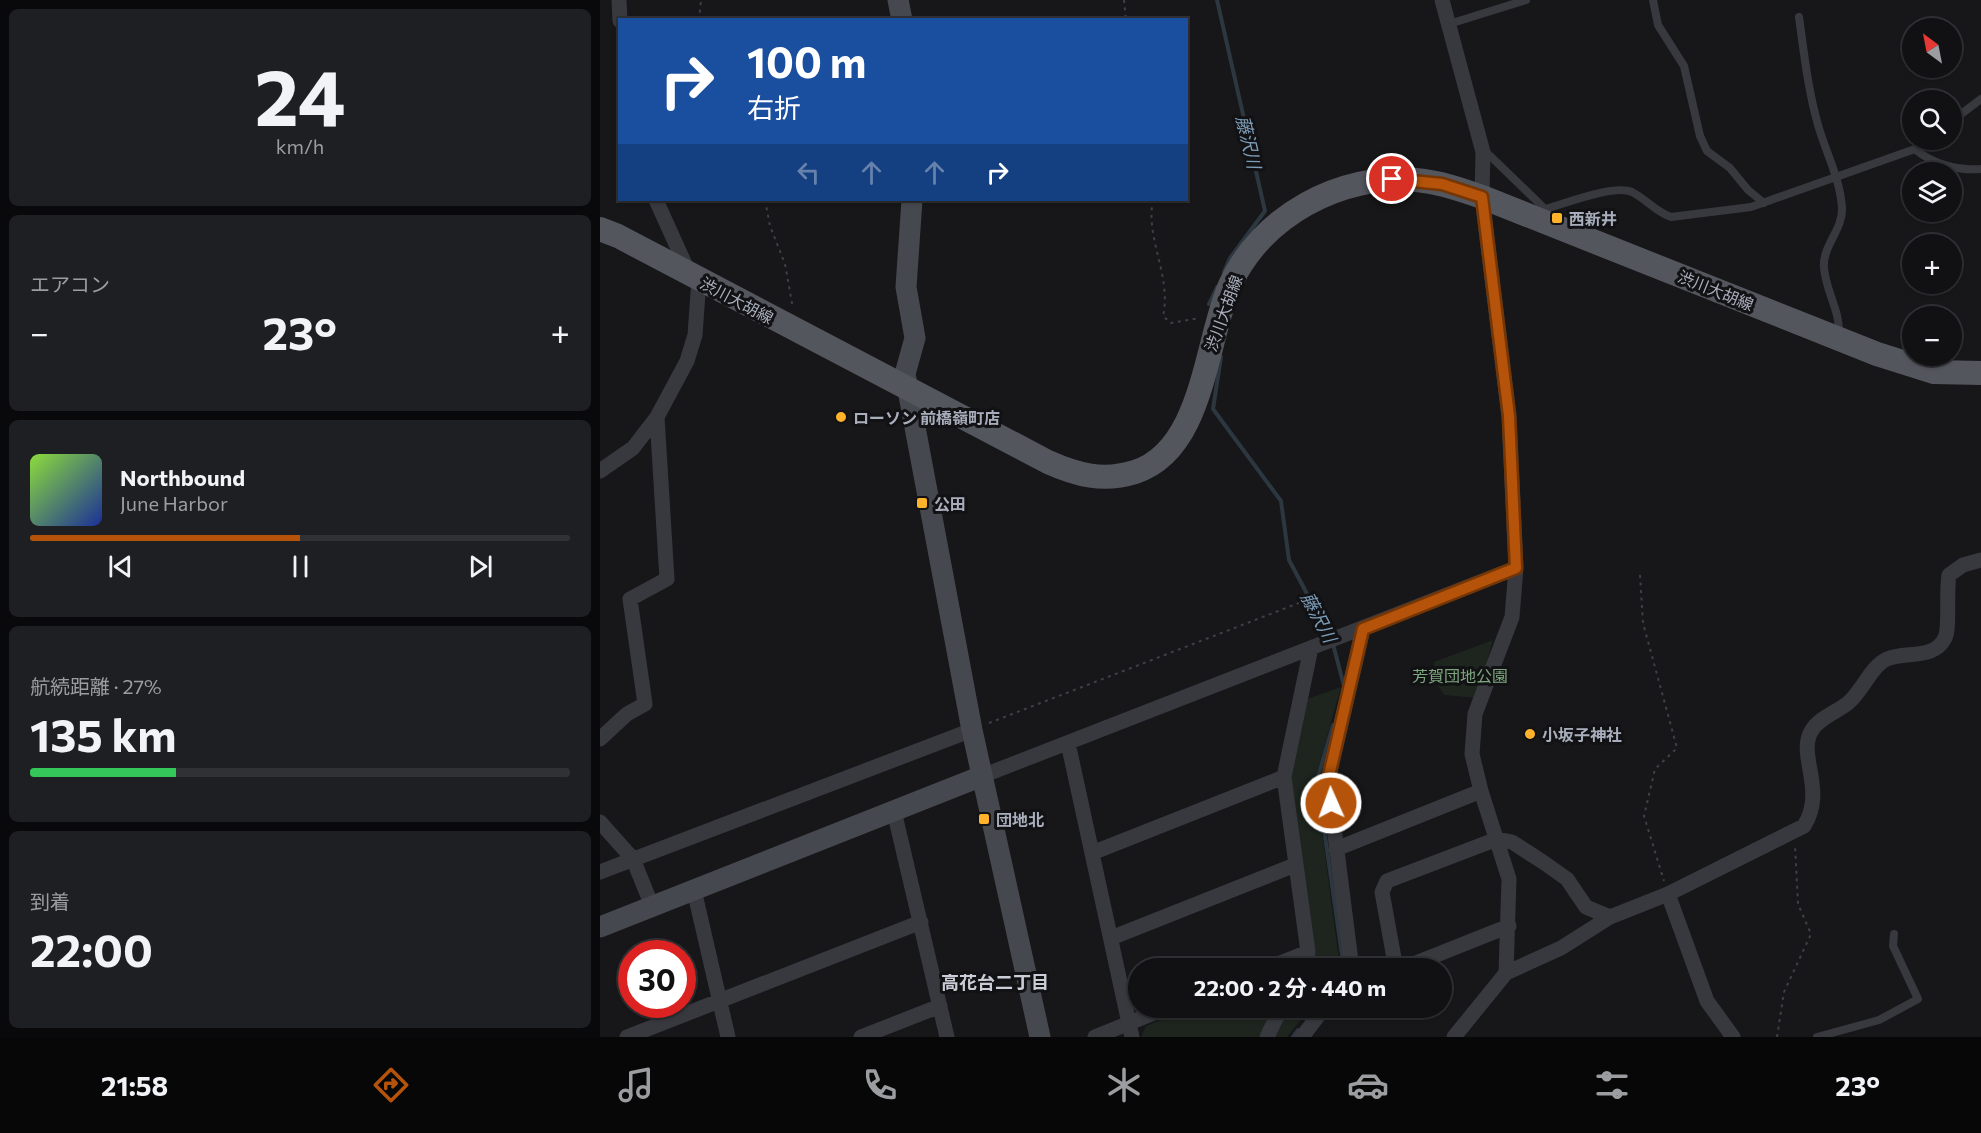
<!DOCTYPE html>
<html lang="ja">
<head>
<meta charset="utf-8">
<style>
  :root { --surface:#111114; --page:#1e1f22; --text:#f1f3f6; --muted:#9c9da0; --line:#303134; --accent:#b45309 }
  body { margin:0; font-family:Commissioner,"Noto Sans JP",sans-serif; background:var(--page); color:var(--text); height:100vh; display:flex; flex-direction:column; font-size:22px; white-space:nowrap }
  * { box-sizing:border-box; margin:0 }
  p { font-size:20px; color:var(--muted) }
  .icon { flex:none; width:33px; height:33px; fill:none; stroke:currentColor; stroke-width:2; stroke-linecap:round; stroke-linejoin:round }
  .map { position:relative; flex:1; overflow:hidden }
  .details { display:flex; flex-direction:column; gap:9px; padding:9px; background:#09090b; width:600px }
  .details>* { flex:none }
  .hud { position:absolute; left:18px; top:18px; width:570px; height:183px; border-radius:0px; box-shadow:0 2px 4px #0004,0 0 0 2px var(--line); background:#1a4fa0; color:#fff; overflow:hidden }
  .needle { width:39px; rotate:328deg }
  .fabs { position:absolute; left:1302px; top:18px; display:grid; gap:12px }
  .fabs a { display:grid; place-items:center; width:60px; height:60px; border-radius:50%; background:var(--surface); box-shadow:0 2px 4px #0004,0 0 0 2px var(--line); font-size:30px }
  .speed { position:absolute; left:18px; top:940px; display:flex; gap:12px; font-size:30px; font-weight:700; text-align:center }
  .speed>* { display:grid; place-content:center; width:78px; height:78px; border-radius:50%; background:var(--surface); box-shadow:0 2px 4px #0004,0 0 0 2px var(--line); line-height:1 }
  .speed .limit { border:9px solid #d22; background:#fff; color:#111 }
  .pin { position:absolute; display:grid; place-items:center; width:51px; height:51px; color:#fff; margin:-26px; border:3px solid #fff; border-radius:50%; box-shadow:0 2px 6px #0007 }
  .me { position:absolute; width:66px; margin:-33px; rotate:358deg; stroke-linejoin:round; filter:drop-shadow(0 0 4px #0008) }
  .turn { display:flex; align-items:center; gap:21px; height:126px; padding:0 30px; font-size:27px }
  .turn .icon { width:78px; height:78px; stroke-width:2.5 }
  .turn b { display:block; font-size:42px; line-height:51px }
  .lanes { display:flex; align-items:center; height:57px; padding:0 30px; background:#0003; justify-content:center; gap:30px; direction:ltr }
  .lanes .off { opacity:.35 }
  .big { font-size:45px; font-weight:700; line-height:1.1 }
  .details .card { flex:1; display:flex; flex-direction:column; justify-content:center; gap:9px; min-width:0; padding:0 21px; border-radius:9px; background:var(--page) }
  .details .dial { align-items:center; gap:0 }
  .dial b { font-size:78px; line-height:1 }
  .song { display:flex; align-items:center; gap:18px }
  .cover { width:72px; height:72px; border-radius:9px; background:linear-gradient(135deg,hsl(90 70% 55%),hsl(230 70% 35%)) }
  .played { height:6px; border-radius:3px; background:linear-gradient(90deg,var(--accent) 50%,var(--line) 50%) }
  .keys { display:flex; justify-content:space-around; direction:ltr }
  .heat { display:flex; justify-content:space-between; align-items:center; font-size:33px; direction:ltr }
  .charge { height:9px; border-radius:4px; background:linear-gradient(90deg,#34c759 27%,var(--line) 0) }
  .trip { position:absolute; left:528px; top:958px; width:324px; height:60px; border-radius:30px; background:var(--surface); box-shadow:0 2px 4px #0004,0 0 0 2px var(--line); font-weight:700; line-height:60px; text-align:center }
  .tabs { display:flex; height:96px; justify-content:space-around; align-items:center; background:#070708; color:var(--muted) }
  .tabs .icon { width:42px; height:42px }
  .tabs .active { color:var(--accent) }
  .tabs b { font-size:27px; color:var(--text) }
  main { display:flex; flex:1; min-height:0 }
  .map>svg:first-child { display:block }
</style>
</head>
<body>
<main>
<section class="details">
<div class="card dial"><b>24</b><p>km/h</p></div>
<div class="card"><p>エアコン</p>
<div class="heat"><a>−</a><b class="big">23°</b><a>+</a></div>
</div>
<div class="card">
<div class="song"><i class="cover"></i><div><b>Northbound</b><p>June Harbor</p></div></div>
<div class="played"></div>
<div class="keys"><svg class="icon" aria-label="previous" viewBox="0 0 24 24"><path d="M18 5L8 12l10 7zM5 5v14"/></svg><svg class="icon" aria-label="pause" viewBox="0 0 24 24"><path d="M8 5v14M16 5v14"/></svg><svg class="icon" aria-label="next" viewBox="0 0 24 24"><path d="M6 5l10 7-10 7zM19 5v14"/></svg></div>
</div>
<div class="card"><p>航続距離 · 27%</p><b class="big">135 km</b><div class="charge"></div></div>
<div class="card"><p>到着</p><b class="big">22:00</b></div>
</section>
<div class="map">
<svg width="1381" height="1037" viewBox="0 0 1381 1037">
  <rect width="100%" height="100%" fill="#17171a"/>
  <path fill="#1d251e" d="M893,640L877,698L844,695L834,679V662Z
    M741,687L715,779L740,968L705,969L713,953L690,778L707,699Z
    M590,1008H675L662,1037H541L546,1026Z
    M686,1008H710L687,1037H672Z"/>
  <g fill="none" stroke-linecap="round" stroke-linejoin="round">
    <path stroke="#2c373f" stroke-width="4" d="M617,0L665,211L630,258L624,272
      M609,304L617,287
      M621,357L613,409L681,501L689,560L730,637
      M733,644L744,686
      M733,725L717,780L744,969
      M693,1037L698,1030"/>
    <path stroke="#3e4046" stroke-width="2" stroke-dasharray="3 4.5" stroke-linecap="butt" d="M524,0L526,20
      M99,20L101,0
      M165,200L170,226L185,264L192,303L190,308
      M553,200C545,238 572,277 563,316L571,323L600,318
      M1040,575L1043,623L1077,748L1055,769L1044,816L1064,881
      M389,723L704,601
      M1177,1037L1184,992L1211,934L1198,904L1195,845"/>
    <path stroke="#38393f" stroke-width="8" d="M1053,0L1058,25L1084,66L1100,136L1107,151L1130,168L1148,190L1164,203
      M1199,17C1204,53 1208,90 1218,125C1226,153 1240,178 1242,208C1243,230 1222,246 1224,268C1226,292 1240,310 1239,334
      M849,24L926,0
      M1352,121L1381,99
      M883,149L945,209L944,213
      M1315,149C1332,164 1358,171 1381,169
      M945,209C964,204 1014,184 1032,192C1046,199 1056,212 1071,217L1151,207L1315,149L1327,140
      M1217,1037L1279,1020L1318,999L1293,946L1294,934"/>
    <path stroke="#38393f" stroke-width="15" d="M19,0L20,21
      M842,0L883,152L882,197L909,416L916,568L912,617L875,714L872,754L881,791L909,879L906,973
      M56,200L89,273
      M0,471L33,448L57,417L87,361L95,335L99,279
      M0,739L27,714L45,704L30,599L67,579L57,417
      M468,743L532,1037
      M382,776L916,568
      M294,811L347,1037
      M0,822L33,859L52,906
      M736,849L881,791
      M492,853L684,777
      M0,872L372,730
      M94,890L128,1037
      M1068,894L1107,1001L1133,1037
      M511,938L695,865
      M665,969L708,952L684,777L711,648
      M752,969L728,780L763,629
      M796,969L782,892L787,881L897,839L912,842L943,862L967,879L986,907L1010,917
      M801,969L909,926
      M27,1037L321,922
      M261,1037L340,1006
      M495,1037L566,1008
      M667,1037L681,1008
      M702,1037L724,1008
      M854,1037L906,973L961,948L1010,917L1068,894L1204,826C1227,790 1196,754 1212,730C1219,718 1237,712 1248,703C1262,692 1271,666 1287,659C1306,651 1334,660 1345,638C1350,628 1346,591 1349,575L1363,565L1381,560"/>
    <path stroke="#46484f" stroke-width="21" d="M298,0L302,20
      M312,200L306,287L315,338L305,374L372,730L440,1037
      M0,927L382,776"/>
    <path stroke="#54565e" stroke-width="24" d="M0,229L18,236L448,462C477,475 503,482 535,472C604,450 605,342 630,285C661,216 741,173 816,180C839,182 860,189 882,197L1277,354L1334,372L1381,373"/>
  </g>
  <g fill="none" stroke-linecap="round" stroke-linejoin="round">
    <defs>
      <path id="route" d="M731,803L728,780L763,629L916,568L909,416L882,197L842,184L792,179"/>
    </defs>
    <use href="#route" stroke="#753606" stroke-width="15"/>
    <use href="#route" stroke="#b45309" stroke-width="10"/>
  </g>
  <g fill="#ffb22a" stroke="#121215" stroke-width="2">
    <rect x="951" y="212" width="12" height="12" rx="3"/>
    <circle cx="241" cy="417" r="6"/>
    <rect x="316" y="497" width="12" height="12" rx="3"/>
    <circle cx="930" cy="734" r="6"/>
    <rect x="378" y="813" width="12" height="12" rx="3"/>
  </g>
  <g text-anchor="middle" dominant-baseline="central" stroke-width="6" stroke-linejoin="round" paint-order="stroke">
    <g font-size="16" font-weight="bold" fill="#a8aebb" stroke="#121215" text-anchor="start">
      <text x="969" y="218">西新井</text>
      <text x="253" y="417">ローソン 前橋嶺町店</text>
      <text x="334" y="503">公田</text>
      <text x="942" y="734">小坂子神社</text>
      <text x="396" y="819">団地北</text>
    </g>
    <g font-size="16" fill="#a8aebb" stroke="#121215">
      <text transform="translate(1116 290) rotate(22)">渋川大胡線</text>
      <text transform="translate(137 300) rotate(28)">渋川大胡線</text>
      <text transform="translate(623 313) rotate(-70)">渋川大胡線</text>
    </g>
    <g font-size="16" fill="#7ea77f" stroke="#121215">
      <text x="860" y="675">芳賀団地公園</text>
    </g>
    <g font-size="18" font-style="italic" fill="#7d9eb8" stroke="#121215">
      <text transform="translate(649 142) rotate(77)">藤沢川</text>
      <text transform="translate(719 617) rotate(62)">藤沢川</text>
    </g>
    <g font-size="18" font-weight="bold" fill="#cacdd6" stroke="#121215">
      <text x="395" y="982">高花台二丁目</text>
    </g>
  </g>
</svg>
<div class="fabs">
<a><svg class="needle" viewBox="-14 -14 28 28"><path d="M0-13l5 13h-10z" fill="#e53935"/><path d="M0 13l5-13h-10z" fill="#9c9da0"/></svg></a>
<a><svg class="icon" aria-label="search" viewBox="0 0 24 24"><circle cx="10" cy="10" r="6"/><path d="M15 15l6 6"/></svg></a>
<a><svg class="icon" aria-label="layers" viewBox="0 0 24 24"><path d="M12 4l9 5-9 5-9-5zM3 14l9 5 9-5"/></svg></a>
<a>+</a>
<a>−</a>
</div>
<div class="speed"><div class="limit">30</div></div>
<div class="pin" style="left:792px;top:179px;background:#d93025"><svg class="icon" aria-label="arrive" viewBox="0 0 24 24"><path d="M6 21V4h12l-3 4 3 4H6"/></svg></div>
<svg class="me" style="left:731px;top:803px" viewBox="-20 -20 40 40"><circle r="17" fill="#b45309" stroke="#fff" stroke-width="3"/><path d="M0-11L8 9 0 5-8 9z" fill="#fff"/></svg>
<div class="trip">22:00 · 2 分 · 440 m</div>
<div class="hud">
<div class="turn"><svg class="icon" aria-label="right" viewBox="0 0 24 24"><path d="M7 20v-9h11M14 6l5 5-5 5"/></svg><div><b>100 m</b>右折</div></div>
<div class="lanes"><svg class="icon off" aria-label="left" viewBox="0 0 24 24"><path d="M17 20v-9H6M10 6l-5 5 5 5"/></svg><svg class="icon off" aria-label="ahead" viewBox="0 0 24 24"><path d="M12 20V5M6 11l6-6 6 6"/></svg><svg class="icon off" aria-label="ahead" viewBox="0 0 24 24"><path d="M12 20V5M6 11l6-6 6 6"/></svg><svg class="icon" aria-label="right" viewBox="0 0 24 24"><path d="M7 20v-9h11M14 6l5 5-5 5"/></svg></div>
</div>
</div>
</main>
<nav class="tabs">
<b>21:58</b>
<svg class="icon active" aria-label="directions" viewBox="0 0 24 24"><path d="M12 3l9 9-9 9-9-9zM9 14v-3h6M13 9l2 2-2 2"/></svg>
<svg class="icon" aria-label="music" viewBox="0 0 24 24"><path d="M9 18V5l10-2v13"/><circle cx="6" cy="18" r="3"/><circle cx="16" cy="16" r="3"/></svg>
<svg class="icon" aria-label="phone" viewBox="0 0 24 24"><path d="M5 4h4l2 5-3 2q2 4 5 5l2-3 5 2v4C11 20 4 13 5 4z"/></svg>
<svg class="icon" aria-label="climate" viewBox="0 0 24 24"><path d="M12 3v18M4 7l16 10M4 17L20 7"/></svg>
<svg class="icon" aria-label="car" viewBox="0 0 24 24"><path d="M5 17H2v-5l4-1 3-4h7l3 4 3 1v5h-3M9 17h6M6 11h13"/><circle cx="7" cy="17" r="2"/><circle cx="17" cy="17" r="2"/></svg>
<svg class="icon" aria-label="filters" viewBox="0 0 24 24"><path d="M4 7h16M4 17h16"/><circle cx="9" cy="7" r="2"/><circle cx="15" cy="17" r="2"/></svg>
<b>23°</b>
</nav>
</body>
</html>
